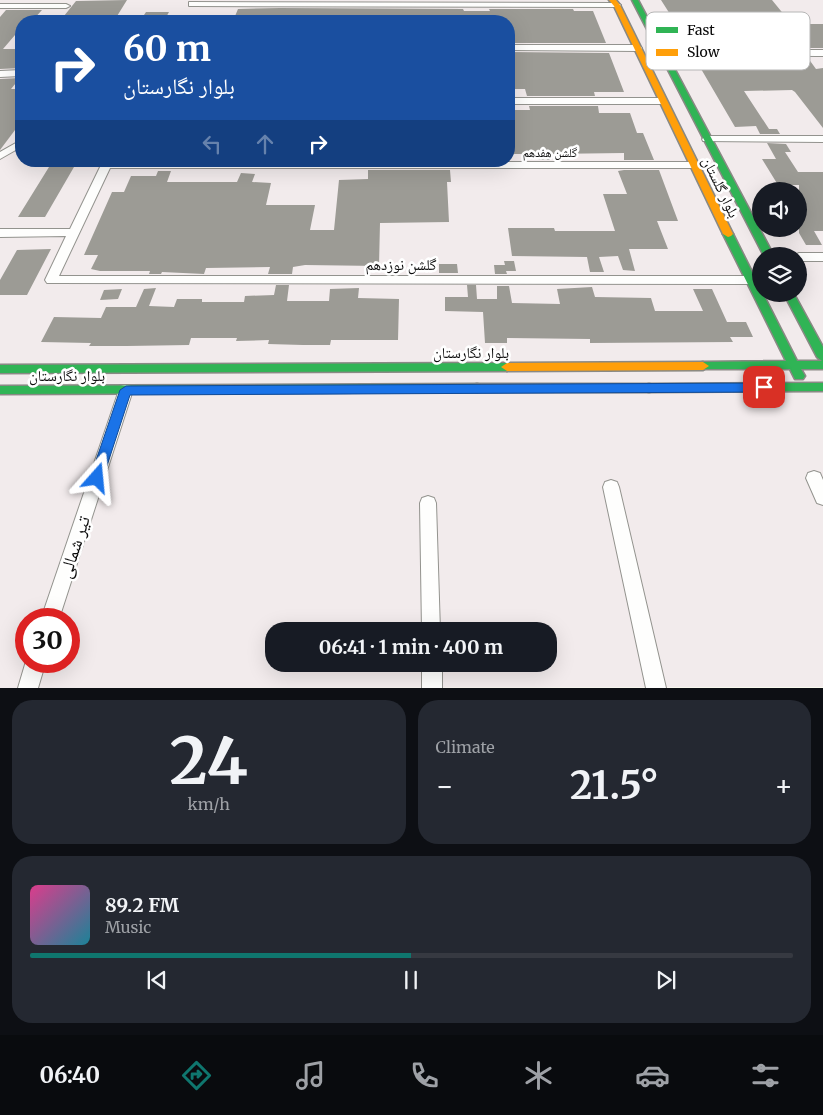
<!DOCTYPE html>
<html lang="en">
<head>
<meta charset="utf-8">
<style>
  :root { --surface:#171b24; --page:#242831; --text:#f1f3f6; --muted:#9ea1a6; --line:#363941; --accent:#0f766e }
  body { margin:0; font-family:Merriweather,"Noto Naskh Arabic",serif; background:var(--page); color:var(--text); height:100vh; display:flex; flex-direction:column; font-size:19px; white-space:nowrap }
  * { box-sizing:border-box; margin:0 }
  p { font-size:16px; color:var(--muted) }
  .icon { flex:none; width:28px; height:28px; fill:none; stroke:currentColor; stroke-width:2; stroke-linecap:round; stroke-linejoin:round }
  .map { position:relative; height:688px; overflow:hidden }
  .side { display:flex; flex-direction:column; gap:12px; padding:12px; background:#0d0f14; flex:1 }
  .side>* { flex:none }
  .top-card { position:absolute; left:15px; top:15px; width:500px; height:152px; border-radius:20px; box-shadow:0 5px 20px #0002; background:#1a4fa0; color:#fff; overflow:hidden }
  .buttons { position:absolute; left:752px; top:182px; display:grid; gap:10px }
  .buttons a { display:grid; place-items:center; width:55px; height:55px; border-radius:50%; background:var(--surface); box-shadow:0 5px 20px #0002; font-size:25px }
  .speed { position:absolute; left:15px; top:608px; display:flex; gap:10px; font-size:25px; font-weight:700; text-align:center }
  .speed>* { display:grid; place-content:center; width:65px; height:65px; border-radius:50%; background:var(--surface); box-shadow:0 5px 20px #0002; line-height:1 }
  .speed .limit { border:8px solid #d22; background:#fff; color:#111 }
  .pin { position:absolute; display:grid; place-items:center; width:42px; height:42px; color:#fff; margin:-21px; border-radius:10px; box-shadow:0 2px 8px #0006 }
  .me { position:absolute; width:55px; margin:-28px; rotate:18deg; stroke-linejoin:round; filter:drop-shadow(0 0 4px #0008) }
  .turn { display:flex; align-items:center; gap:18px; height:105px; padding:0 25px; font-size:22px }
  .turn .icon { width:65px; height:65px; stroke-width:2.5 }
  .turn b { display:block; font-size:35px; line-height:42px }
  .lanes { display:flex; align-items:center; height:48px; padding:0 25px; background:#0003; justify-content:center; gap:25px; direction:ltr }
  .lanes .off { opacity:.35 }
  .big { font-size:38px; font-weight:700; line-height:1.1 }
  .side .widget { flex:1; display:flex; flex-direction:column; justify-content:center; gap:8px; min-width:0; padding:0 18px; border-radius:20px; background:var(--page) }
  .side .dial { align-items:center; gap:0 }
  .dial b { font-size:65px; line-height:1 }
  .song { display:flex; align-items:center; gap:15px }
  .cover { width:60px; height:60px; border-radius:8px; background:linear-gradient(135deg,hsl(330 70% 55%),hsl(190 70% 35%)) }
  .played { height:5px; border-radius:2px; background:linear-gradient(90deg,var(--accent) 50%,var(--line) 50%) }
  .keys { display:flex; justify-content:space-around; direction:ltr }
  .heat { display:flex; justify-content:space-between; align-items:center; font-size:28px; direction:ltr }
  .side .tiles { flex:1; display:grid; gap:12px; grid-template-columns:1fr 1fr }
  .widget:last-child { grid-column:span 2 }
  .trip { position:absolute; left:265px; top:622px; width:292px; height:50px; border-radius:20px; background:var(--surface); box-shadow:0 5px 20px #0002; font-weight:700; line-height:50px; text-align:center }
  .tabs { display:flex; height:80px; justify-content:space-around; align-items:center; background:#090b0e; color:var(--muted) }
  .tabs .icon { width:35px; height:35px }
  .tabs .current { color:var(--accent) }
  .tabs b { font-size:22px; color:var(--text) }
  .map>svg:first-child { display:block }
</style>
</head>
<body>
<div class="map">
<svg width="823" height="688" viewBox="0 0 823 688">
  <rect width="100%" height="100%" fill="#fafaef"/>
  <path fill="#f2ebec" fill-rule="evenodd" d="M0,0H823V687L0,688ZM21,21H509V161H21ZM761,191H799V229H761ZM761,256H799V294H761ZM26,619H69V661H26ZM274,631H549V664H274Z"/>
  <path fill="#9c9b95" d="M127,0L114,21H60L76,1Z
    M661,0H772L790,22H798L801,24H823V48H776L774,45H745L747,48H685L670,22H675Z
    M280,8L463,9L464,11H490L489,9H573L574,11H593L606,43H509V21H233L238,9Z
    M6,10H42L32,21H21V28L3,49H21V68L0,69V17Z
    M146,12H169L164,21H140Z
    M509,52L609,53L624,92H594L595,96H527L525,89H509Z
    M691,57H754L759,65H788L783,58H808L816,69L823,68V128L795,92L792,90L744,91L769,129H777L780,134H760L756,126L735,127L697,62H694Z
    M20,78L11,89H21V122L0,150V79Z
    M529,106H598L599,113H630L637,133H643L654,160H624V153L549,154L550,160H539L538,154H509V110H530Z
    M767,143L786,144L791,152H785L798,172H823V231H814L822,245H806L799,233V185H778L762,159H776Z
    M49,167H74L45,217H18Z
    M368,170H450L451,182H447L449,222L380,223L379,266L305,265L293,267L292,274H268L270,267L206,268L204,274L162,272L161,274H149L150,271H100L91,269L98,255H84L112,192H124L131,176H156L158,171H171L167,182H237L241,173L255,174L252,182L271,183L266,205H315L310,230H334L339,180L368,179Z
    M624,170H659L678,221H657L668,249H629L635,271L623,270L618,256L599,257L604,272H590L587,257L512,256L508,228H554L555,231H615L603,194H627L618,171Z
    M51,249L27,295H0V280L17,250Z
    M504,261H514L516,271H506L507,274H495L494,265H505Z
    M439,264H457L458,273H439Z
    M276,285H289L287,301H329L330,289L359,288L358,298L399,299L398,340H331L330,345H303L268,344L269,340L236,341L237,338H191L189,345L127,346H89L91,343L41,342L54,317L101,318L106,307H136L144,289L156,288L149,306L174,307L177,299H202V302H244L245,296L274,295Z
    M467,285H476L477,299H497V286H509L512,303L560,304L557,289L592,287L595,297L651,298L655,311H703L693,289H712L727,322H746L753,337H730L733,342L590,343V339L507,338V343H485L483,312L445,311V297H468Z
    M122,289L118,299L100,300L104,290Z"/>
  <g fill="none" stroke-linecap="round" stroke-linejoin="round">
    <defs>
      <path id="street" d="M189,2L617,3L621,5L617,7L192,6H189Z
        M0,4H66L70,6L66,8H0Z
        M509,45H638L642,48L638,51L509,50Z
        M662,50H823V56L659,55V51Z
        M21,70V76L0,77V71Z
        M509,98H662L667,101L662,104H509Z
        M707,136H823V142L703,141L702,139Z
        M21,140V147L0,159V152Z
        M106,162H693L698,165L693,168H110L59,276H750L756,280L750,284L47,283L45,280L66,236L0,237V229H70L101,165Z
        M799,253H823V261H799V256H793Z
        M126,385L131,386L133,390L59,619H41L119,390L121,386Z
        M814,471L820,473L823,480V505L817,503L806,478L808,473Z
        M611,480L617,482L619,487L666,688H646L603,487L605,482Z
        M428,496L434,498L436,503L440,631H422L420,503L422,498Z
        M26,661H46L38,688H18Z
        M422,664H442V688H422Z"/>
      <path id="fast" d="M632,0H638L774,256H764Z
        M728,231L733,234L761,290V294H763L797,361H822L817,357L784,294H794L823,347V369H801L805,376L803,379H795L790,369H699L697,366L699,363L703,362L786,361L723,234Z
        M507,363L513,367L507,371L0,373V365Z
        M823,383V391L649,392L645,391L643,388L645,385L649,384Z
        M477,384L481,385L483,388L481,391L477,392L0,394V386Z"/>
      <path id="slow" d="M609,0H616L620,5L733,234L731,236L728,237L723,234L614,6Z
        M703,362L709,366L703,370L507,371L501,367L507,363Z
        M477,384H649L653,385L655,388L653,391L649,392H477L473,391L471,388L473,385Z"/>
    </defs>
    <use href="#street" stroke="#93938e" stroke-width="2"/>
    <use href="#fast" stroke="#898984" stroke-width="3"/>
    <use href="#slow" stroke="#898984" stroke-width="3"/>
    <use href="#street" fill="#fefefd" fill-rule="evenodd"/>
    <use href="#fast" fill="#30b455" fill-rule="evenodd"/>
    <use href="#slow" fill="#ff9f0a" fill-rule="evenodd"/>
  </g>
  <path fill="#1a73e8" stroke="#114b97" d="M764,383L770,387L764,392L130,395L103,478L101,482L97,484L92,482L90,478L120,390L126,386Z"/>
  <g text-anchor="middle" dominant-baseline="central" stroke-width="5" stroke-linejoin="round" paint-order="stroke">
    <g font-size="12" fill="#0b0b0b" stroke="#fff">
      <text x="550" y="152">گلشن هفدهم</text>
    </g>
    <g font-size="15" fill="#0b0b0b" stroke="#fff">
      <text transform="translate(721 187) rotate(64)">بلوار گلستان</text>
      <text x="401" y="264">گلشن نوزدهم</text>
      <text x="471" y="352">بلوار نگارستان</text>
      <text x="67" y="375">بلوار نگارستان</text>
    </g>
    <g font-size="18" fill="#0b0b0b" stroke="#fff">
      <text transform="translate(74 547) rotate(-72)">تیر شمالی</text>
    </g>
  </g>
  <rect x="646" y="12" width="164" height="58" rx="8" fill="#fff" stroke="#b6b6b6" stroke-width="1"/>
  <rect x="656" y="27" width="22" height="6" fill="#30b455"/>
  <rect x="656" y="49" width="22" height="7" fill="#ff9f0a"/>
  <g font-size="14" fill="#0b0b0b">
    <text x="687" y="35">Fast</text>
    <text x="687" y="57">Slow</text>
  </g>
</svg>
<div class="buttons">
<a><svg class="icon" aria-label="sound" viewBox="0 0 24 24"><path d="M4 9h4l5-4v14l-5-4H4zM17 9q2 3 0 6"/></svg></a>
<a><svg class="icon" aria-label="layers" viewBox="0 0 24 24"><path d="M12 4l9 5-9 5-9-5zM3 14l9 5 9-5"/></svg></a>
</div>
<div class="speed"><div class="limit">30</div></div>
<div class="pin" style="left:764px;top:387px;background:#d93025"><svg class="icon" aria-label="arrive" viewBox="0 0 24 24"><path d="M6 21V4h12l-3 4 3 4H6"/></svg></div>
<svg class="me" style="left:97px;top:478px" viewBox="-20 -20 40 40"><path d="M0-17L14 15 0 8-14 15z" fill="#1a73e8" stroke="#fff" stroke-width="4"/></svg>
<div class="trip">06:41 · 1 min · 400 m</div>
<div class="top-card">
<div class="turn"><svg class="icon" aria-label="right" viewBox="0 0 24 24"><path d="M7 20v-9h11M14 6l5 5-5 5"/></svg><div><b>60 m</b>بلوار نگارستان</div></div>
<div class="lanes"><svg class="icon off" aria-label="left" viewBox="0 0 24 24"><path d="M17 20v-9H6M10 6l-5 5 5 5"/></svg><svg class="icon off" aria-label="ahead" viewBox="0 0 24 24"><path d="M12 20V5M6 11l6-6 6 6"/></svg><svg class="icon" aria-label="right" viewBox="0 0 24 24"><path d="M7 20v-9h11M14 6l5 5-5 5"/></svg></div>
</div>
</div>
<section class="side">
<div class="tiles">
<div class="widget dial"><b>24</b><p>km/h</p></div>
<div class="widget"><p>Climate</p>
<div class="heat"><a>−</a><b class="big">21.5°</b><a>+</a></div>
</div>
<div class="widget">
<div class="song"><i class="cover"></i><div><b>89.2 FM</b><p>Music</p></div></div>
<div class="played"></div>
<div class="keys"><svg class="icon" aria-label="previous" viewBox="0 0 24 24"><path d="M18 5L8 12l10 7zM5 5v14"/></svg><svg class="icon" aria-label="pause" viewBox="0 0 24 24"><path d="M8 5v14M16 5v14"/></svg><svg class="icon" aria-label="next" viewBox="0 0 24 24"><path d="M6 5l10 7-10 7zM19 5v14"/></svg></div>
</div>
</div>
</section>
<nav class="tabs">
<b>06:40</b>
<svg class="icon current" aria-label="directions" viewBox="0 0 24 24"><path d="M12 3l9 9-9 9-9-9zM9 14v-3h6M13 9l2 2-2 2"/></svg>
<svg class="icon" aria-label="music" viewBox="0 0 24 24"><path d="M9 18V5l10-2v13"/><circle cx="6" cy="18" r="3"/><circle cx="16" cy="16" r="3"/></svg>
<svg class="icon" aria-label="phone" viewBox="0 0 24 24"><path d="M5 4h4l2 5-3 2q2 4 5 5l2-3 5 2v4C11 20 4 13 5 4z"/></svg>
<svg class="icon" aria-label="climate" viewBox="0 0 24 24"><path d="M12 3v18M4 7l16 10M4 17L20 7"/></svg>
<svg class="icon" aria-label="car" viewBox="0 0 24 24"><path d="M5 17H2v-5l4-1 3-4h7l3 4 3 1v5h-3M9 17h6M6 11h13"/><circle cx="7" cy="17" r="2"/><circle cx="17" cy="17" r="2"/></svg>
<svg class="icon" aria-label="filters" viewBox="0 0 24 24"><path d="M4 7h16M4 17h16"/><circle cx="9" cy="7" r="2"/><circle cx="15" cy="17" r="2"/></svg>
</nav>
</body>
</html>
